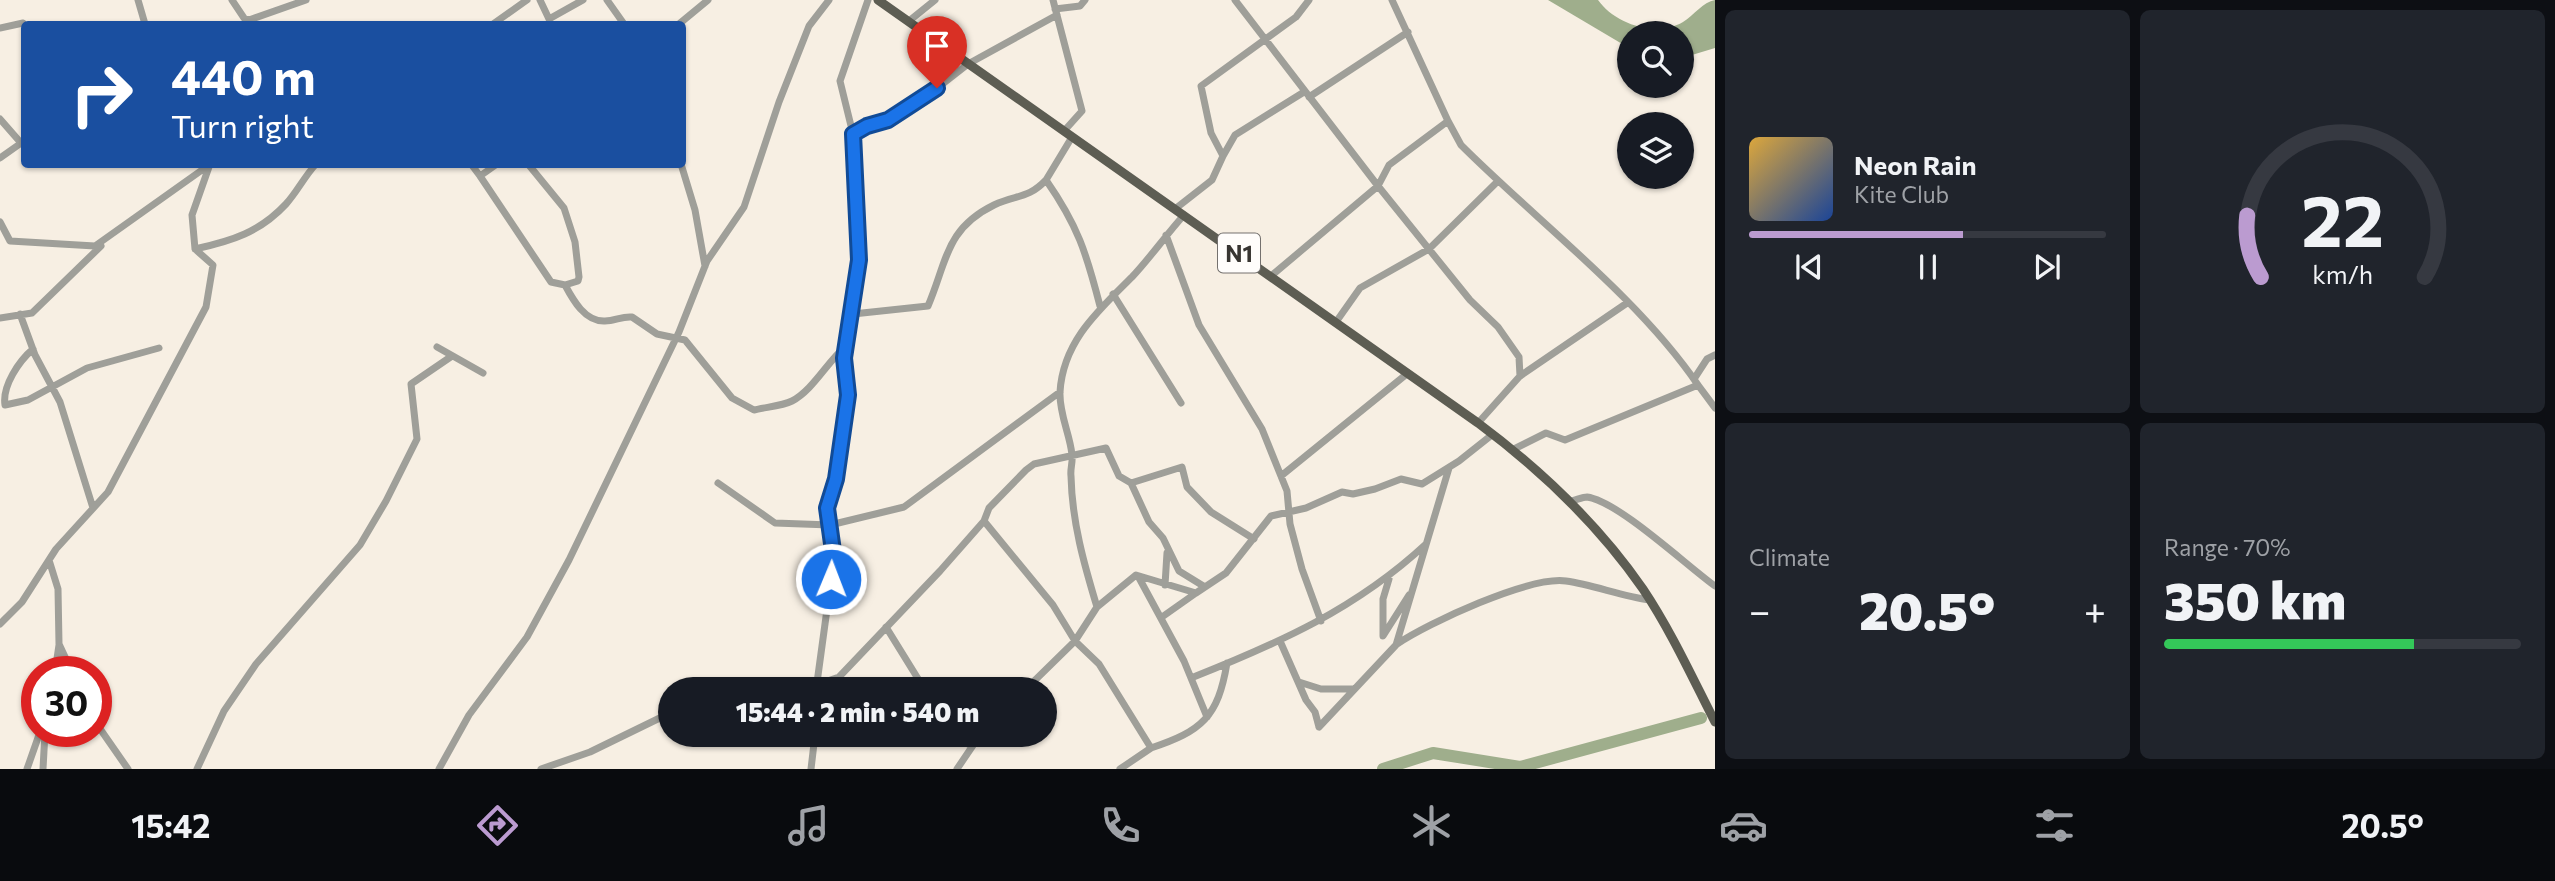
<!DOCTYPE html>
<html lang="en">
<head>
<meta charset="utf-8">
<style>
  :root { --surface:#171b24; --page:#20242c; --text:#f1f3f6; --muted:#9ea1a6; --line:#363941; --accent:#bb9bd0 }
  body { margin:0; font-family:Commissioner,sans-serif; background:var(--page); color:var(--text); height:100vh; display:flex; flex-direction:column; font-size:26px; white-space:nowrap }
  * { box-sizing:border-box; margin:0 }
  p { font-size:23px; color:var(--muted) }
  .icon { flex:none; width:38px; height:38px; fill:none; stroke:currentColor; stroke-width:2; stroke-linecap:round; stroke-linejoin:round }
  .map { position:relative; flex:1; overflow:hidden }
  .side { display:flex; flex-direction:column; gap:10px; padding:10px; background:#0d0f14; width:840px }
  .side>* { flex:none }
  .banner { position:absolute; left:21px; top:21px; width:665px; height:147px; border-radius:7px; box-shadow:0 2px 5px #0004; background:#1a4fa0; color:#fff; overflow:hidden }
  .buttons { position:absolute; left:1617px; top:21px; display:grid; gap:14px }
  .buttons a { display:grid; place-items:center; width:77px; height:77px; border-radius:50%; background:var(--surface); box-shadow:0 2px 5px #0004; font-size:35px }
  .speed { position:absolute; left:21px; top:656px; display:flex; gap:14px; font-size:35px; font-weight:700; text-align:center }
  .speed>* { display:grid; place-content:center; width:91px; height:91px; border-radius:50%; background:var(--surface); box-shadow:0 2px 5px #0004; line-height:1 }
  .speed .limit { border:10px solid #d22; background:#fff; color:#111 }
  .pin { position:absolute; display:grid; place-items:center; width:60px; height:60px; color:#fff; margin:-72px -30px; border-radius:50% 50% 50% 0; rotate:-45deg; box-shadow:0 0 7px #0007 }
  .pin .icon { rotate:45deg }
  .me { position:absolute; width:77px; margin:-38px; rotate:1deg; stroke-linejoin:round; filter:drop-shadow(0 0 5px #0008) }
  .turn { display:flex; align-items:center; gap:24px; height:147px; padding:0 35px; font-size:32px }
  .turn .icon { width:91px; height:91px; stroke-width:2.5 }
  .turn b { display:block; font-size:49px; line-height:60px }
  .big { font-size:52px; font-weight:800; line-height:1.1 }
  .side .tile { flex:1; display:flex; flex-direction:column; justify-content:center; gap:10px; min-width:0; padding:0 24px; border-radius:10px; background:var(--page) }
  .side .dial { align-items:center; gap:0 }
  .dial svg { height:182px; overflow:visible; fill:none; stroke:var(--line); stroke-width:7; stroke-linecap:round; text-anchor:middle }
  .dial text { fill:var(--text); stroke:none }
  .song { display:flex; align-items:center; gap:21px }
  .cover { width:84px; height:84px; border-radius:10px; background:linear-gradient(135deg,hsl(40 70% 55%),hsl(220 70% 35%)) }
  .played { height:7px; border-radius:4px; background:linear-gradient(90deg,var(--accent) 60%,var(--line) 60%) }
  .keys { display:flex; justify-content:space-around; direction:ltr }
  .heat { display:flex; justify-content:space-between; align-items:center; font-size:38px; direction:ltr }
  .charge { height:10px; border-radius:5px; background:linear-gradient(90deg,#34c759 70%,var(--line) 0) }
  .side .tiles { flex:1; display:grid; gap:10px; grid-template-columns:repeat(2,1fr) }
  .trip { position:absolute; left:658px; top:677px; width:399px; height:70px; border-radius:35px; background:var(--surface); box-shadow:0 2px 5px #0004; font-weight:800; line-height:70px; text-align:center }
  .menu { display:flex; height:112px; justify-content:space-around; align-items:center; background:#090b0e; color:var(--muted) }
  .menu .icon { width:49px; height:49px }
  .menu .active { color:var(--accent) }
  .menu b { font-size:32px; color:var(--text) }
  main { display:flex; flex:1; min-height:0 }
  .map>svg:first-child { display:block }
</style>
</head>
<body>
<main>
<div class="map">
<svg width="1715" height="769" viewBox="0 0 1715 769">
  <rect width="100%" height="100%" fill="#f7efe3"/>
  <path fill="#9fae8c" d="M1548,0H1598C1615,24 1656,38 1683,22C1694,15 1703,2 1715,0V48L1682,58V33H1629V48Z"/>
  <g fill="none" stroke-linecap="round" stroke-linejoin="round">
    <path stroke="#9fae8c" stroke-width="12" d="M1383,769L1433,753L1520,767L1701,718"/>
    <path stroke="#9f9f99" stroke-width="7" d="M138,0L145,24
      M232,0L244,18L249,20L306,0
      M540,0L549,19L583,0
      M607,0L624,24
      M1053,0L1082,111L1064,131
      M1235,0L1378,186L1470,300L1498,327L1519,357L1520,376
      M1055,9L1080,6L1085,0
      M909,21L935,0
      M493,24L527,0
      M679,24L708,0
      M0,28L23,23
      M1309,97L1408,32
      M0,119L21,143
      M1448,121L1461,145C1537,221 1638,297 1698,385L1565,440L1546,433L1512,450
      M853,134L868,126L888,120L922,100L968,64L1057,15
      M1072,137L1046,180C1078,226 1086,252 1100,306
      M1223,156L1235,135L1304,92
      M0,158L24,141
      M471,164L480,176L497,164
      M528,164L564,208L575,242L579,277L578,281L565,285
      M681,164L695,210L705,266
      M480,176L551,282L565,285C573,300 585,322 605,321C615,321 622,316 632,317L657,334L685,340L732,398L754,410C766,407 782,406 792,401C813,390 827,362 846,346
      M1175,209L1212,180L1223,156L1211,133L1201,86L1296,17L1309,0
      M0,222L10,241L95,246L209,165
      M1166,235L1199,325L1262,429L1287,491L1290,524L1302,569L1321,621
      M195,249C232,241 260,232 286,204C297,192 304,177 316,164
      M1271,276L1378,186L1389,165L1448,121L1392,0
      M1113,294L1181,403
      M20,314L35,355L60,402L93,508
      M853,314L928,306C947,262 945,229 994,205C1016,194 1027,200 1046,180
      M0,318L32,313L101,246
      M1336,322L1360,288L1429,249L1497,182
      M437,347L483,373
      M33,349C19,361 2,386 5,405L28,400L87,368L159,348
      M1694,379L1707,359L1715,355
      M1698,385L1715,408
      M1478,423L1520,376L1627,303
      M1281,476L1408,373
      M718,483L775,523L830,525L904,507L1060,392
      M1131,483L1149,522L1163,538L1179,571L1205,587
      M1571,501C1576,500 1583,497 1587,497C1618,501 1687,566 1715,586
      M984,521L1053,605L1075,641L1099,664L1151,748C1202,731 1218,717 1227,663
      M49,560L58,589L59,644L72,672
      M1138,576L1184,661L1207,717
      M1389,579L1383,599V636L1409,595
      M1165,585L1167,553
      M1097,607L1136,575L1196,593L1226,573L1271,516L1306,508L1342,492L1353,494L1375,489L1401,479L1422,484L1459,461L1493,434
      M1162,617L1196,593
      M0,624L22,602L56,549L108,492L206,307L213,265L195,249L192,215L210,164
      M886,627L925,690
      M1280,641L1306,700L1315,712L1319,727
      M1397,644C1428,623 1529,576 1566,581C1594,585 1621,596 1650,600
      M55,672L59,645
      M1191,678C1279,643 1356,609 1426,544
      M1299,682L1321,689H1353
      M728,690L736,686L825,682L839,677L940,571L984,521L989,508L1026,470L1034,464L1106,448L1119,476L1131,483L1182,467L1187,487L1211,512L1254,539
      M816,690L834,558L827,508L836,479L848,395L844,357L859,260L853,134L840,81L868,0
      M1025,690L1075,641L1097,607C1084,564 1072,522 1071,476C1070,469 1073,462 1072,455C1070,434 1059,414 1060,392C1063,341 1099,310 1132,277C1150,258 1166,235 1184,215
      M96,723L128,769
      M1319,727L1396,645L1449,468
      M957,735L972,747
      M27,769L40,732
      M43,769L45,732
      M197,769L224,711L256,664L360,545L386,501L417,439L411,384L452,356
      M439,769L469,715L527,637L569,560L679,332L707,261L744,207L779,102L809,26L829,0
      M541,769L590,752L670,713
      M811,769L815,735
      M957,769L980,735
      M1120,769L1151,748"/>
    <path stroke="#5d5d53" stroke-width="9" d="M878,0L1478,423C1541,470 1598,524 1643,589C1671,631 1692,677 1715,722"/>
  </g>
  <g fill="none" stroke-linecap="round" stroke-linejoin="round">
    <defs>
      <path id="route" d="M831,579L834,558L827,508L836,479L848,395L844,358L859,260L853,134L867,126L888,120L937,88"/>
    </defs>
    <use href="#route" stroke="#114b97" stroke-width="18"/>
    <use href="#route" stroke="#1a73e8" stroke-width="12"/>
  </g>
  <g text-anchor="middle" dominant-baseline="central" stroke-width="7" stroke-linejoin="round" paint-order="stroke">
    <rect fill="#fffdfb" stroke="#74716e" stroke-width="2" x="1218" y="233.5" width="42" height="39" rx="5"/>
    <g font-size="23" font-weight="bold" fill="#383531">
      <text x="1239" y="253">N1</text>
    </g>
  </g>
</svg>
<div class="buttons">
<a><svg class="icon" aria-label="search" viewBox="0 0 24 24"><circle cx="10" cy="10" r="6"/><path d="M15 15l6 6"/></svg></a>
<a><svg class="icon" aria-label="layers" viewBox="0 0 24 24"><path d="M12 4l9 5-9 5-9-5zM3 14l9 5 9-5"/></svg></a>
</div>
<div class="speed"><div class="limit">30</div></div>
<div class="pin" style="left:937px;top:88px;background:#d93025"><svg class="icon" aria-label="arrive" viewBox="0 0 24 24"><path d="M6 21V4h12l-3 4 3 4H6"/></svg></div>
<svg class="me" style="left:831px;top:579px" viewBox="-20 -20 40 40"><circle r="17" fill="#1a73e8" stroke="#fff" stroke-width="3"/><path d="M0-11L8 9 0 5-8 9z" fill="#fff"/></svg>
<div class="trip">15:44 · 2 min · 540 m</div>
<div class="banner">
<div class="turn"><svg class="icon" aria-label="right" viewBox="0 0 24 24"><path d="M7 20v-9h11M14 6l5 5-5 5"/></svg><div><b>440 m</b>Turn right</div></div>
</div>
</div>
<section class="side">
<div class="tiles">
<div class="tile">
<div class="song"><i class="cover"></i><div><b>Neon Rain</b><p>Kite Club</p></div></div>
<div class="played"></div>
<div class="keys"><svg class="icon" aria-label="previous" viewBox="0 0 24 24"><path d="M18 5L8 12l10 7zM5 5v14"/></svg><svg class="icon" aria-label="pause" viewBox="0 0 24 24"><path d="M8 5v14M16 5v14"/></svg><svg class="icon" aria-label="next" viewBox="0 0 24 24"><path d="M6 5l10 7-10 7zM19 5v14"/></svg></div>
</div>
<div class="tile dial"><svg viewBox="0 0 100 80">
<path d="M14 69A42 42 0 1 1 86 69"/>
<path d="M14 69A42 42 0 0 1 8 42" stroke="#bb9bd0"/>
<text x="50" y="56" font-size="32" font-weight="700">22</text>
<text x="50" y="72" font-size="11">km/h</text>
</svg></div>
<div class="tile"><p>Climate</p>
<div class="heat"><a>−</a><b class="big">20.5°</b><a>+</a></div>
</div>
<div class="tile"><p>Range · 70%</p><b class="big">350 km</b><div class="charge"></div></div>
</div>
</section>
</main>
<nav class="menu">
<b>15:42</b>
<svg class="icon active" aria-label="directions" viewBox="0 0 24 24"><path d="M12 3l9 9-9 9-9-9zM9 14v-3h6M13 9l2 2-2 2"/></svg>
<svg class="icon" aria-label="music" viewBox="0 0 24 24"><path d="M9 18V5l10-2v13"/><circle cx="6" cy="18" r="3"/><circle cx="16" cy="16" r="3"/></svg>
<svg class="icon" aria-label="phone" viewBox="0 0 24 24"><path d="M5 4h4l2 5-3 2q2 4 5 5l2-3 5 2v4C11 20 4 13 5 4z"/></svg>
<svg class="icon" aria-label="climate" viewBox="0 0 24 24"><path d="M12 3v18M4 7l16 10M4 17L20 7"/></svg>
<svg class="icon" aria-label="car" viewBox="0 0 24 24"><path d="M5 17H2v-5l4-1 3-4h7l3 4 3 1v5h-3M9 17h6M6 11h13"/><circle cx="7" cy="17" r="2"/><circle cx="17" cy="17" r="2"/></svg>
<svg class="icon" aria-label="filters" viewBox="0 0 24 24"><path d="M4 7h16M4 17h16"/><circle cx="9" cy="7" r="2"/><circle cx="15" cy="17" r="2"/></svg>
<b>20.5°</b>
</nav>
</body>
</html>
